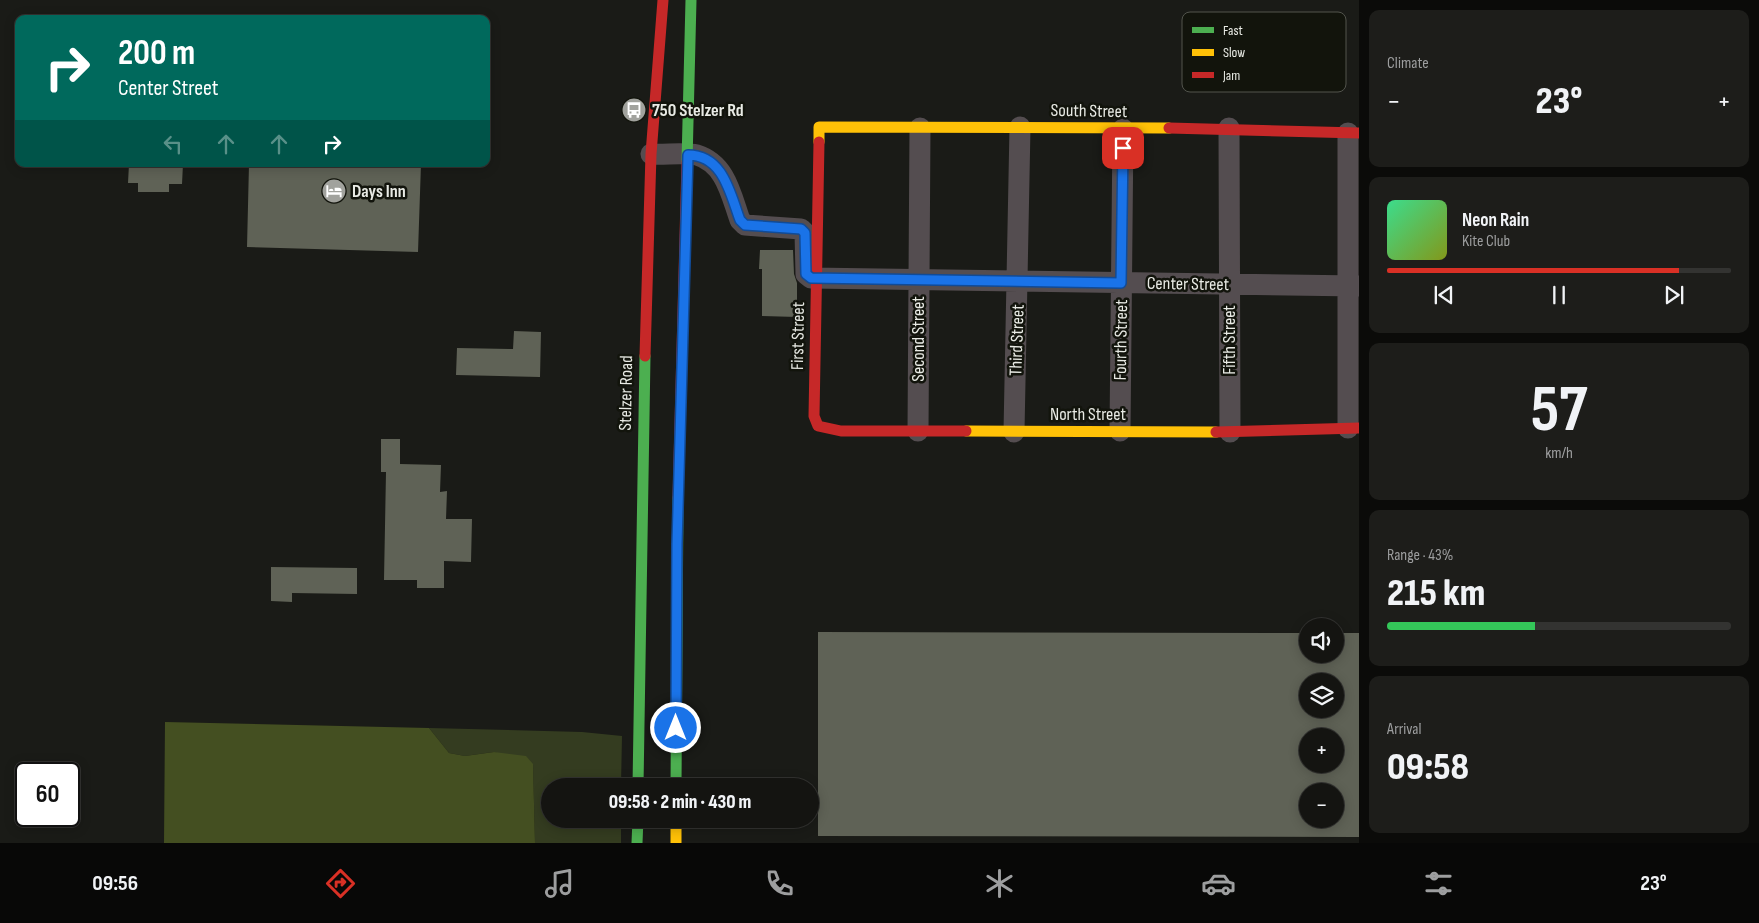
<!DOCTYPE html>
<html lang="en">
<head>
<meta charset="utf-8">
<style>
  :root { --surface:#141411; --page:#1d1d1a; --text:#f1f3f6; --muted:#9d9e9f; --line:#333331; --accent:#d93025 }
  body { margin:0; font-family:"Sofia Sans Condensed",sans-serif; background:var(--page); color:var(--text); height:100vh; display:flex; flex-direction:column; font-size:19px; white-space:nowrap }
  * { box-sizing:border-box; margin:0 }
  p { font-size:16px; color:var(--muted) }
  .icon { flex:none; width:28px; height:28px; fill:none; stroke:currentColor; stroke-width:2; stroke-linecap:round; stroke-linejoin:round }
  .map { position:relative; flex:1; overflow:hidden }
  .drawer { display:flex; flex-direction:column; gap:10px; padding:10px; background:#0b0b09; width:400px }
  .drawer>* { flex:none }
  .hud { position:absolute; left:15px; top:15px; width:475px; height:152px; border-radius:10px; box-shadow:0 2px 12px #0003,0 0 0 1px var(--line); background:#00695c; color:#fff; overflow:hidden }
  .controls { position:absolute; left:1299px; top:618px; display:grid; gap:10px }
  .controls a { display:grid; place-items:center; width:45px; height:45px; border-radius:50%; background:var(--surface); box-shadow:0 2px 12px #0003,0 0 0 1px var(--line); font-size:25px }
  .speed { position:absolute; left:15px; top:762px; display:flex; gap:10px; font-size:25px; font-weight:700; text-align:center }
  .speed>* { display:grid; place-content:center; width:65px; height:65px; border-radius:50%; background:var(--surface); box-shadow:0 2px 12px #0003,0 0 0 1px var(--line); line-height:1 }
  .speed .limit { border:2px solid #111; border-radius:8px; background:#fff; color:#111 }
  .pin { position:absolute; display:grid; place-items:center; width:42px; height:42px; color:#fff; margin:-21px; border-radius:10px; box-shadow:0 2px 8px #0006 }
  .me { position:absolute; width:55px; margin:-28px; rotate:0deg; stroke-linejoin:round; filter:drop-shadow(0 0 4px #0008) }
  .turn { display:flex; align-items:center; gap:18px; height:105px; padding:0 20px; font-size:22px }
  .turn .icon { width:65px; height:65px; stroke-width:2.5 }
  .turn b { display:block; font-size:35px; line-height:42px }
  .lanes { display:flex; align-items:center; height:48px; padding:0 20px; background:#0003; justify-content:center; gap:25px; direction:ltr }
  .lanes .off { opacity:.35 }
  .big { font-size:38px; font-weight:800; line-height:1.1 }
  .drawer .tile { flex:1; display:flex; flex-direction:column; justify-content:center; gap:8px; min-width:0; padding:0 18px; border-radius:10px; background:var(--page) }
  .drawer .dial { align-items:center; gap:0 }
  .dial b { font-size:65px; line-height:1 }
  .song { display:flex; align-items:center; gap:15px }
  .cover { width:60px; height:60px; border-radius:8px; background:linear-gradient(135deg,hsl(150 70% 55%),hsl(70 70% 35%)) }
  .played { height:5px; border-radius:2px; background:linear-gradient(90deg,var(--accent) 85%,var(--line) 85%) }
  .keys { display:flex; justify-content:space-around; direction:ltr }
  .heat { display:flex; justify-content:space-between; align-items:center; font-size:28px; direction:ltr }
  .charge { height:8px; border-radius:4px; background:linear-gradient(90deg,#34c759 43%,var(--line) 0) }
  .trip { position:absolute; left:541px; top:778px; width:278px; height:50px; border-radius:25px; background:var(--surface); box-shadow:0 2px 12px #0003,0 0 0 1px var(--line); font-weight:800; line-height:50px; text-align:center }
  .menu { display:flex; height:80px; justify-content:space-around; align-items:center; background:#080807; color:var(--muted) }
  .menu .icon { width:35px; height:35px }
  .menu .current { color:var(--accent) }
  .menu b { font-size:22px; color:var(--text) }
  main { display:flex; flex:1; min-height:0 }
  .map>svg:first-child { display:block }
</style>
</head>
<body>
<main>
<div class="map">
<svg width="1359" height="843" viewBox="0 0 1359 843">
  <rect width="100%" height="100%" fill="#1a1b17"/>
  <path fill="#343c20" d="M429,728L582,732L622,736L621,786H550V819H621V843H535L533,765L494,752L465,756L449,753Z"/>
  <path fill="#444f21" d="M165,722L429,728L449,753L465,756L494,752L526,756L533,764L535,843H164Z"/>
  <path fill="#5f6256" fill-rule="evenodd" d="M129,164H183L182,184H169V192H138V183H128Z
    M249,164H421L418,252L247,247Z
    M760,250H793L794,274L797,283V317L762,316V269H759Z
    M514,331L541,332L540,377L456,375L457,348L513,349Z
    M381,439H400V464L441,465L440,492L447,491L446,519H472L471,562L444,561V588H417V580H384L386,472H381Z
    M271,567L357,568V594L292,593V602L271,601Z
    M818,632L1308,633V654H1335V633H1359V837L818,836ZM1308,681H1335V709H1308ZM1308,736H1335V764H1308ZM1308,791H1335V819H1308Z"/>
  <g fill="none" stroke-linecap="round" stroke-linejoin="round">
    <path stroke="#544d50" stroke-width="21" d="M1229,128L1230,432
      M651,154C665,155 684,152 697,155C726,164 731,195 740,220L745,225L801,229L805,233L806,274L811,278L1359,286
      M1348,428V133
      M918,431L920,128
      M1120,431L1123,129
      M1014,432L1020,127"/>
    <path stroke="#4caf50" stroke-width="11" d="M687,162L691,0
      M638,786L645,356
      M676,786L678,498
      M637,843L638,819"/>
    <path stroke="#ffc107" stroke-width="11" d="M819,142V127L1169,128
      M966,431L1216,432
      M676,819V843"/>
    <path stroke="#c62828" stroke-width="11" d="M1169,128L1359,133
      M819,142L814,416L818,426L841,431H966
      M645,356L651,154L663,0
      M1216,432L1359,428
      M678,498L687,162"/>
  </g>
  <g fill="none" stroke-linecap="round" stroke-linejoin="round">
    <defs>
      <path id="route" d="M676,728L677,544L688,155C723,155 730,193 740,220L745,225L801,229L805,233L806,274L811,278L1121,283L1123,148"/>
    </defs>
    <use href="#route" stroke="#114b97" stroke-width="12"/>
    <use href="#route" stroke="#1a73e8" stroke-width="9"/>
  </g>
  <defs>
    <symbol id="bus-disc" viewBox="-11 -11 22 22"><circle r="9.5" fill="#a1a29d" stroke="#12140c"/><path d="M-5-6H5V4H4V6H2V4H-2V6H-4V4H-5ZM-3.5-4V0h7V-4ZM-3.5 1.2v1.5H-2V1.2ZM2 1.2v1.5H3.5V1.2Z" fill="#fff"/></symbol>
    <symbol id="hotel-disc" viewBox="-11 -11 22 22"><circle r="9.5" fill="#a1a29d" stroke="#12140c"/><path d="M-6-4.5h1.5V1H6V5H4.5V3h-9V5H-6ZM-4 0a1.8 1.8 0 1 1 3.6 0ZM.5 0V-2.5h3Q6-2.5 6 0Z" fill="#fff"/></symbol>
  </defs>
  <g fill-rule="evenodd">
    <use href="#bus-disc" x="620" y="96" width="28" height="28"/>
    <use href="#hotel-disc" x="320" y="177" width="28" height="28"/>
  </g>
  <g text-anchor="middle" dominant-baseline="central" stroke-width="5" stroke-linejoin="round" paint-order="stroke">
    <g font-size="18" font-weight="bold" fill="#e9ebe5" stroke="#12140c" text-anchor="start">
      <text x="652" y="110">750 Stelzer Rd</text>
      <text x="352" y="191">Days Inn</text>
    </g>
    <g font-size="18" fill="#e9ebe5" stroke="#12140c">
      <text transform="translate(1089 111) rotate(1)">South Street</text>
      <text transform="translate(1188 284) rotate(1)">Center Street</text>
      <text transform="translate(798 336) rotate(-89)">First Street</text>
      <text transform="translate(918 339) rotate(-90)">Second Street</text>
      <text transform="translate(1017 340) rotate(-88)">Third Street</text>
      <text transform="translate(1121 340) rotate(-89)">Fourth Street</text>
      <text transform="translate(1229 340) rotate(-90)">Fifth Street</text>
      <text transform="translate(626 393) rotate(-89)">Stelzer Road</text>
      <text x="1088" y="414">North Street</text>
    </g>
  </g>
  <rect x="1182" y="12" width="164" height="80" rx="8" fill="#12140c" stroke="#52544d" stroke-width="1"/>
  <rect x="1192" y="27" width="22" height="6" fill="#4caf50"/>
  <rect x="1192" y="49" width="22" height="7" fill="#ffc107"/>
  <rect x="1192" y="72" width="22" height="6" fill="#c62828"/>
  <g font-size="14" fill="#e9ebe5">
    <text x="1223" y="35">Fast</text>
    <text x="1223" y="57">Slow</text>
    <text x="1223" y="80">Jam</text>
  </g>
</svg>
<div class="controls">
<a><svg class="icon" aria-label="sound" viewBox="0 0 24 24"><path d="M4 9h4l5-4v14l-5-4H4zM17 9q2 3 0 6"/></svg></a>
<a><svg class="icon" aria-label="layers" viewBox="0 0 24 24"><path d="M12 4l9 5-9 5-9-5zM3 14l9 5 9-5"/></svg></a>
<a>+</a>
<a>−</a>
</div>
<div class="speed"><div class="limit">60</div></div>
<div class="pin" style="left:1123px;top:148px;background:#d93025"><svg class="icon" aria-label="arrive" viewBox="0 0 24 24"><path d="M6 21V4h12l-3 4 3 4H6"/></svg></div>
<svg class="me" style="left:676px;top:728px" viewBox="-20 -20 40 40"><circle r="17" fill="#1a73e8" stroke="#fff" stroke-width="3"/><path d="M0-11L8 9 0 5-8 9z" fill="#fff"/></svg>
<div class="trip">09:58 · 2 min · 430 m</div>
<div class="hud">
<div class="turn"><svg class="icon" aria-label="right" viewBox="0 0 24 24"><path d="M7 20v-9h11M14 6l5 5-5 5"/></svg><div><b>200 m</b>Center Street</div></div>
<div class="lanes"><svg class="icon off" aria-label="left" viewBox="0 0 24 24"><path d="M17 20v-9H6M10 6l-5 5 5 5"/></svg><svg class="icon off" aria-label="ahead" viewBox="0 0 24 24"><path d="M12 20V5M6 11l6-6 6 6"/></svg><svg class="icon off" aria-label="ahead" viewBox="0 0 24 24"><path d="M12 20V5M6 11l6-6 6 6"/></svg><svg class="icon" aria-label="right" viewBox="0 0 24 24"><path d="M7 20v-9h11M14 6l5 5-5 5"/></svg></div>
</div>
</div>
<section class="drawer">
<div class="tile"><p>Climate</p>
<div class="heat"><a>−</a><b class="big">23°</b><a>+</a></div>
</div>
<div class="tile">
<div class="song"><i class="cover"></i><div><b>Neon Rain</b><p>Kite Club</p></div></div>
<div class="played"></div>
<div class="keys"><svg class="icon" aria-label="previous" viewBox="0 0 24 24"><path d="M18 5L8 12l10 7zM5 5v14"/></svg><svg class="icon" aria-label="pause" viewBox="0 0 24 24"><path d="M8 5v14M16 5v14"/></svg><svg class="icon" aria-label="next" viewBox="0 0 24 24"><path d="M6 5l10 7-10 7zM19 5v14"/></svg></div>
</div>
<div class="tile dial"><b>57</b><p>km/h</p></div>
<div class="tile"><p>Range · 43%</p><b class="big">215 km</b><div class="charge"></div></div>
<div class="tile"><p>Arrival</p><b class="big">09:58</b></div>
</section>
</main>
<nav class="menu">
<b>09:56</b>
<svg class="icon current" aria-label="directions" viewBox="0 0 24 24"><path d="M12 3l9 9-9 9-9-9zM9 14v-3h6M13 9l2 2-2 2"/></svg>
<svg class="icon" aria-label="music" viewBox="0 0 24 24"><path d="M9 18V5l10-2v13"/><circle cx="6" cy="18" r="3"/><circle cx="16" cy="16" r="3"/></svg>
<svg class="icon" aria-label="phone" viewBox="0 0 24 24"><path d="M5 4h4l2 5-3 2q2 4 5 5l2-3 5 2v4C11 20 4 13 5 4z"/></svg>
<svg class="icon" aria-label="climate" viewBox="0 0 24 24"><path d="M12 3v18M4 7l16 10M4 17L20 7"/></svg>
<svg class="icon" aria-label="car" viewBox="0 0 24 24"><path d="M5 17H2v-5l4-1 3-4h7l3 4 3 1v5h-3M9 17h6M6 11h13"/><circle cx="7" cy="17" r="2"/><circle cx="17" cy="17" r="2"/></svg>
<svg class="icon" aria-label="filters" viewBox="0 0 24 24"><path d="M4 7h16M4 17h16"/><circle cx="9" cy="7" r="2"/><circle cx="15" cy="17" r="2"/></svg>
<b>23°</b>
</nav>
</body>
</html>
